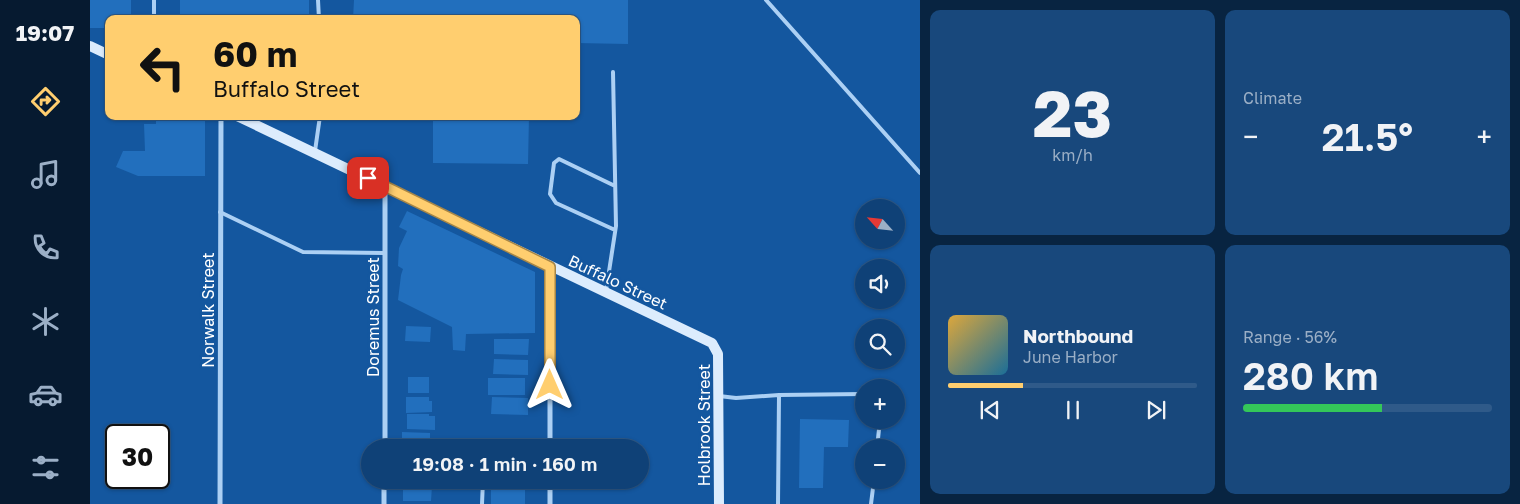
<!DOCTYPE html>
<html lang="en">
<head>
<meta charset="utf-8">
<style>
  :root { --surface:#0f4177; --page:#18487c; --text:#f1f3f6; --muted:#9bafc6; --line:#2f5a89; --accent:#ffce6f }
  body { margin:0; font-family:"Golos Text",sans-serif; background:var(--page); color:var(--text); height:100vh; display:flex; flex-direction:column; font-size:19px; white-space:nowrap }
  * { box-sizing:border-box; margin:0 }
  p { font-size:16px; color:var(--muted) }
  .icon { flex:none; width:28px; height:28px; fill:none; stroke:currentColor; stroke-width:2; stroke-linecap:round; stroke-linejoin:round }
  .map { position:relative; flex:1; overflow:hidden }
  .side { display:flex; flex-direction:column; gap:10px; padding:10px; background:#082441; width:600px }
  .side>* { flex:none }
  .banner { position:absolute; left:15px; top:15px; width:475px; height:105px; border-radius:10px; box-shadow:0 1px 4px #0004,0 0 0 1px var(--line); background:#ffce6f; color:#111; overflow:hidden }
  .needle { width:32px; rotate:297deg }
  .tools { position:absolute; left:765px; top:199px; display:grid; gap:10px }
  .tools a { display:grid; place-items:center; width:50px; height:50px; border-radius:50%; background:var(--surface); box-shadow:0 1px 4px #0004,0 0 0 1px var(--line); font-size:25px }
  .speed { position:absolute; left:15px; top:424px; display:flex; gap:10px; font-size:25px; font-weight:700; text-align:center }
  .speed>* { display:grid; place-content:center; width:65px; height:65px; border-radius:50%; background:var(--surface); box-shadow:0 1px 4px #0004,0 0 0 1px var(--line); line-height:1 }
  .speed .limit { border:2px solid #111; border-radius:8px; background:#fff; color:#111 }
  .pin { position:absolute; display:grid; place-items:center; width:42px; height:42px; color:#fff; margin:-21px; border-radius:10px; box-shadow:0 2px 8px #0006 }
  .me { position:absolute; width:55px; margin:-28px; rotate:0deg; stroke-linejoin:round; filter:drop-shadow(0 0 4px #0008) }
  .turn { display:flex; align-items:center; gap:18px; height:105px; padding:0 25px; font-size:22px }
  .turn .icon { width:65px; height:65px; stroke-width:2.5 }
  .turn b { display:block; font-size:35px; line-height:42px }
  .big { font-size:38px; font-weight:600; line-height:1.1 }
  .side .widget { flex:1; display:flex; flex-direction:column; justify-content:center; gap:8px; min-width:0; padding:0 18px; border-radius:10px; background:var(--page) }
  .side .dial { align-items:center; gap:0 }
  .dial b { font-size:65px; line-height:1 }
  .song { display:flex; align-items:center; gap:15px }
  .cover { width:60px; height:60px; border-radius:8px; background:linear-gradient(135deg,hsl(40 70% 55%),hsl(200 70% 35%)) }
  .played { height:5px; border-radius:2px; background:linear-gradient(90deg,var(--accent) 30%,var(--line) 30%) }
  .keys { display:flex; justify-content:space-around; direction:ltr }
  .heat { display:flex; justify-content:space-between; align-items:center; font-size:28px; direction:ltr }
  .charge { height:8px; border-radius:4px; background:linear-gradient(90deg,#34c759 56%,var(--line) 0) }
  .side .tiles { flex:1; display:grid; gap:10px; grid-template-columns:repeat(2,1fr) }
  .trip { position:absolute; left:271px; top:439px; width:288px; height:50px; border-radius:25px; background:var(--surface); box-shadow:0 1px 4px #0004,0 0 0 1px var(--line); font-weight:600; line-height:50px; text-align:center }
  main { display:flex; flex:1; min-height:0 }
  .dock { display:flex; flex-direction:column; width:90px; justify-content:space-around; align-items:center; background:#061a30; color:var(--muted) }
  .dock .icon { width:35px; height:35px }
  .dock .on { color:var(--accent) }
  .dock b { font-size:22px; color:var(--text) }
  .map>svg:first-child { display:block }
</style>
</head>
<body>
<main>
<nav class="dock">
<b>19:07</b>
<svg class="icon on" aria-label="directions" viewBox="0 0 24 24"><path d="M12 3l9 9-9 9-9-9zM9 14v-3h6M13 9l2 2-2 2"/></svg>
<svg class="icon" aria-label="music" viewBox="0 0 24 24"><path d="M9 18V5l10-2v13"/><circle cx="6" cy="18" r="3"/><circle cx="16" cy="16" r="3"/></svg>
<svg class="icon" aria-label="phone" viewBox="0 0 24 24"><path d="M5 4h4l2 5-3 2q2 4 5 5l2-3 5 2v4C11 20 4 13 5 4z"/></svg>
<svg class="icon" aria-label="climate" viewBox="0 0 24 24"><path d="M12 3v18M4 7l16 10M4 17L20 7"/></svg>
<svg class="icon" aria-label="car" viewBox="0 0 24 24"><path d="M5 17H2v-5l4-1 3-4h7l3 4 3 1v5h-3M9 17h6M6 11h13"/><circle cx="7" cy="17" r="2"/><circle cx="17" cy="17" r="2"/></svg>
<svg class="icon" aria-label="filters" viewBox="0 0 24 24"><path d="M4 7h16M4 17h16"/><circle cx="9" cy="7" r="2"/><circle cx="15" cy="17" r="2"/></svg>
</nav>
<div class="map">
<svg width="830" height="504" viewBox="0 0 830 504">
  <rect width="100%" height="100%" fill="#14579f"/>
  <path fill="#226fbd" d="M0,0H41V19H19V28H0Z
    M90,0H219V19H90Z
    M264,0H538V44L486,43V19H263Z
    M66,116H115V176H48L26,167L33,151H55L54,124H66Z
    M343,116H439L438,164L343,163Z
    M317,211L445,272V333L376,334L375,351L363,350L362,327L308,300L311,275L313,269L308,266L309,248L317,231L309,227Z
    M316,326L341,327L340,342L315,341Z
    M404,339H439L438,355L404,354Z
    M404,359L438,360V375L403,374Z
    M318,377H339V393H318Z
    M398,378H435V395H398Z
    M316,397H339V401H342V412L316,413Z
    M402,397L438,398V415L401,414Z
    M317,414H339V416H345V430L317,429Z
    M710,419L759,420L758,447H734L733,488H709Z
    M312,432L340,433V448H312Z
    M312,480H341V484H313Z
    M401,480H435V504H401Z
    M313,486H342L341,501H313Z"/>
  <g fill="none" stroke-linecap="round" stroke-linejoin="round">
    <path stroke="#acd0f4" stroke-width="4" d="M228,0L229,19
      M676,0L830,173
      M64,19V0
      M225,151L230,116
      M525,186L469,159L464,163L460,194L466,203L525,230
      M130,212L213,252L295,253
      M516,291L526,226L523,72
      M629,396L646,398L689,395
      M787,448L790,420
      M392,504L393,480
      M688,504L689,395L774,394
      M781,504L784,480"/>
    <path stroke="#acd0f4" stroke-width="5" d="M295,448V187
      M460,448V267
      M460,480V504
      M130,504L131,116
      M294,504V480"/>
    <path stroke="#dcecfd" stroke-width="10" d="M0,46L19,55
      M147,116L622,343L628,354L629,504"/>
  </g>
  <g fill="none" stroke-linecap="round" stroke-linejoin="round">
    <defs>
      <path id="route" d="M278,178L460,267V385"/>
    </defs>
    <use href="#route" stroke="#a68648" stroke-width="12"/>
    <use href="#route" stroke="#ffce6f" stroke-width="9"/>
  </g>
  <g text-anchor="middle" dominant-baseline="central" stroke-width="5" stroke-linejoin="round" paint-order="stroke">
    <g font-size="16" fill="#fff" stroke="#14579f">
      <text transform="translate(528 282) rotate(25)">Buffalo Street</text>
      <text transform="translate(118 310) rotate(-90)">Norwalk Street</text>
      <text transform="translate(283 317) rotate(-90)">Doremus Street</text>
      <text transform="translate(614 425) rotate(-90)">Holbrook Street</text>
    </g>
  </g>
</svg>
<div class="tools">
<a><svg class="needle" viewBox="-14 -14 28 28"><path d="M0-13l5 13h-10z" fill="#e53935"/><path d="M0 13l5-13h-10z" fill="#9bafc6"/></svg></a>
<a><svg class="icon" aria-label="sound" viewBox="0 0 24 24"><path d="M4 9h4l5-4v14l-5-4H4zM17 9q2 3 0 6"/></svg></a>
<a><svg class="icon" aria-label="search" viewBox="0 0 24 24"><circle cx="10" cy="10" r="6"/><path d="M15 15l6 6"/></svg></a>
<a>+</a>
<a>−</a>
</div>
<div class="speed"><div class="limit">30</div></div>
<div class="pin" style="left:278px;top:178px;background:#d93025"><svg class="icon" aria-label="arrive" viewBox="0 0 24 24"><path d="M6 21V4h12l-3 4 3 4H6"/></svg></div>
<svg class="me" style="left:460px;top:385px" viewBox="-20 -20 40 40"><path d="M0-17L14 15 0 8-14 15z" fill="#ffce6f" stroke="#fff" stroke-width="4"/></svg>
<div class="trip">19:08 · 1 min · 160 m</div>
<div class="banner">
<div class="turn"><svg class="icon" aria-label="left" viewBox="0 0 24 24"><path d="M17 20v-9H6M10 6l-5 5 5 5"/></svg><div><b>60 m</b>Buffalo Street</div></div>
</div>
</div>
<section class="side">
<div class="tiles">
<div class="widget dial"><b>23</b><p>km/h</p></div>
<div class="widget"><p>Climate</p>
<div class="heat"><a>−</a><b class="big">21.5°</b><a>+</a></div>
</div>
<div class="widget">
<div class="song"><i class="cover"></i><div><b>Northbound</b><p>June Harbor</p></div></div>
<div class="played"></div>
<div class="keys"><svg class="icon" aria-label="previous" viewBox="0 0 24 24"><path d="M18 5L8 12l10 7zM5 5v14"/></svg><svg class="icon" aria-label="pause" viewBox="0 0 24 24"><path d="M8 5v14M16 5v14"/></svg><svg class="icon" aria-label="next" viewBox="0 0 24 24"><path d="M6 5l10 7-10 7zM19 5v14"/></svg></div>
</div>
<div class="widget"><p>Range · 56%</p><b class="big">280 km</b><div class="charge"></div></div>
</div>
</section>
</main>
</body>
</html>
